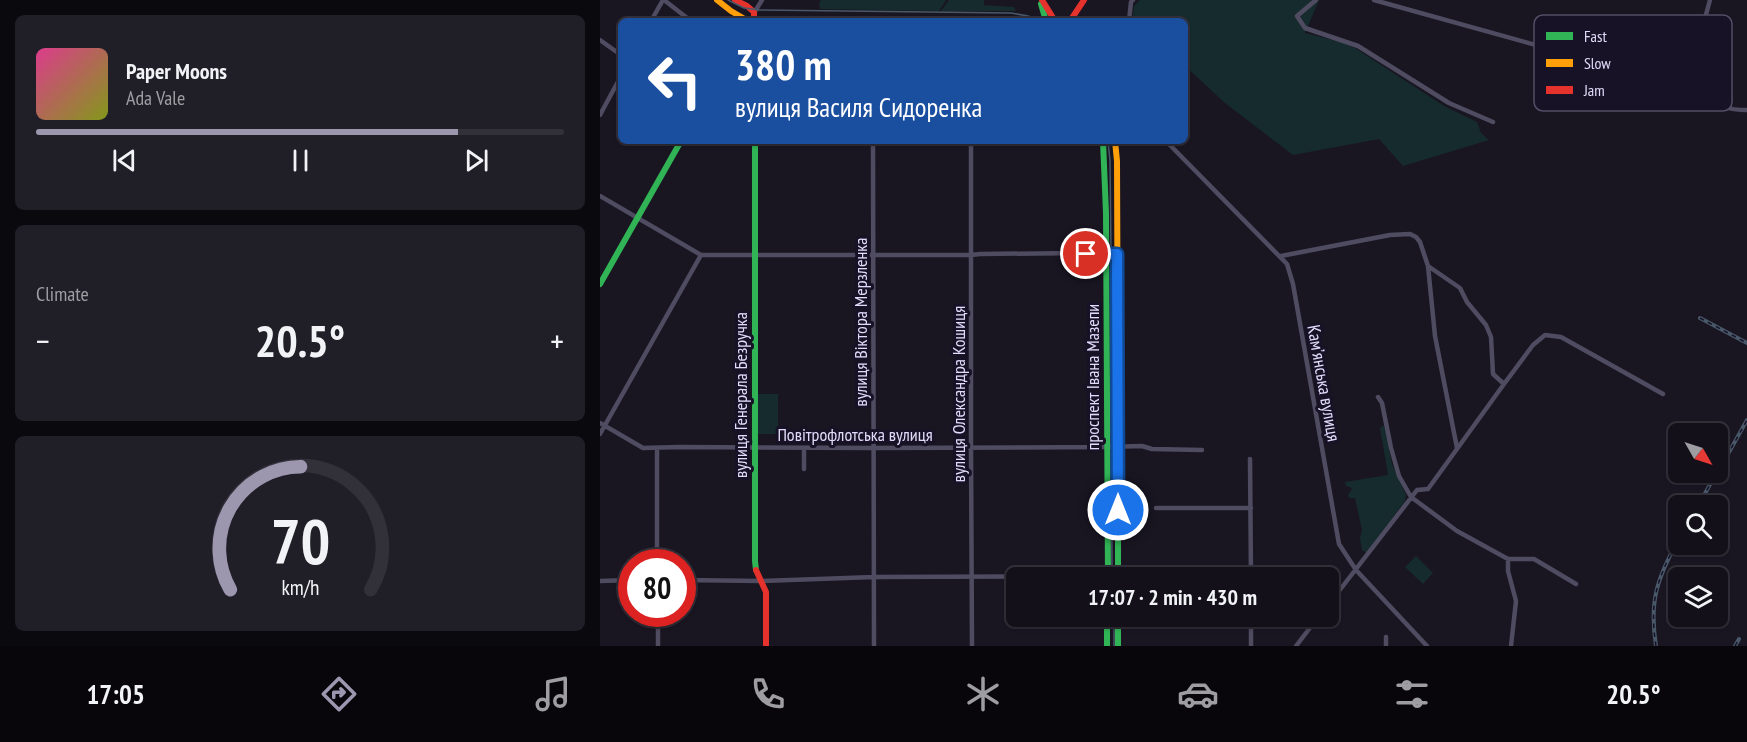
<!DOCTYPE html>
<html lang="en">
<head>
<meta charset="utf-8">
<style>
  :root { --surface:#13101a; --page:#201e27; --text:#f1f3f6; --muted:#9d9da2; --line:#323039; --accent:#9c96af }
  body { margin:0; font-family:"PT Sans Narrow",sans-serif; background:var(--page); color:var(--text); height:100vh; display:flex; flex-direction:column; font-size:22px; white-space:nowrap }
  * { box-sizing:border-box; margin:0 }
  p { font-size:20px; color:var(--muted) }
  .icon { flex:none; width:33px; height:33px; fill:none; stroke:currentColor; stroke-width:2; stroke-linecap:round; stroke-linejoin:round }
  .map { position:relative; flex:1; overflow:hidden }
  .side { display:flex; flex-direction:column; gap:15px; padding:15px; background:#0a090e; width:600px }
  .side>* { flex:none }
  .banner { position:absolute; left:18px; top:18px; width:570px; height:126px; border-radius:9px; box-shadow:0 2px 4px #0004,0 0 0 2px var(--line); background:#1a4fa0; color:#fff; overflow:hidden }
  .needle { width:39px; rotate:129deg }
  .buttons { position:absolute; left:1068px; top:423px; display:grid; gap:12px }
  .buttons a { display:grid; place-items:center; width:60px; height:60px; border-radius:9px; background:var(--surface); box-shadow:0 2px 4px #0004,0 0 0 2px var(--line); font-size:30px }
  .speed { position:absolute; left:18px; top:549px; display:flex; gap:12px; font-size:30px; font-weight:700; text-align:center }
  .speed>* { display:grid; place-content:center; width:78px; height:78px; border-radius:50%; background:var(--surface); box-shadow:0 2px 4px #0004,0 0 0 2px var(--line); line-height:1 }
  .speed .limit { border:9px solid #d22; background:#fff; color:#111 }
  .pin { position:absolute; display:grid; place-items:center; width:51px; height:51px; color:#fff; margin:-26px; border:3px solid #fff; border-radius:50%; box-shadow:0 2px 6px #0007 }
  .me { position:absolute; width:66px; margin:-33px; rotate:0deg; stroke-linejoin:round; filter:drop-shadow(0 0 4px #0008) }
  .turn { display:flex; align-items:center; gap:21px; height:126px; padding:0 18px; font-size:27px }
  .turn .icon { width:78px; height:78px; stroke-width:2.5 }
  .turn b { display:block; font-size:42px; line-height:51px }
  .big { font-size:45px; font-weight:800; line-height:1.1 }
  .side .card { flex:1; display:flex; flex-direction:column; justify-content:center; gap:9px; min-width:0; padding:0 21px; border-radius:9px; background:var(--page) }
  .side .dial { align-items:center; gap:0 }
  .dial svg { height:156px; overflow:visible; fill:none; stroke:var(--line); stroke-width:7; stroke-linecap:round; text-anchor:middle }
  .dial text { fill:var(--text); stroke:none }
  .song { display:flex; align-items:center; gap:18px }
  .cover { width:72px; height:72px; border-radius:9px; background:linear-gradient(135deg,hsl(330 70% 55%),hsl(70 70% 35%)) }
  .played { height:6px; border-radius:3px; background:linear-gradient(90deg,var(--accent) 80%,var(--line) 80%) }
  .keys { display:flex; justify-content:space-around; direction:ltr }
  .heat { display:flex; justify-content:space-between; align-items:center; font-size:33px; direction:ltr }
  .trip { position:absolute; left:406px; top:567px; width:333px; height:60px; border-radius:9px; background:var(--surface); box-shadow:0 2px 4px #0004,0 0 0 2px var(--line); font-weight:800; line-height:60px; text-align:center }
  .menu { display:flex; height:96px; justify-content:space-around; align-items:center; background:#08060a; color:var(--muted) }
  .menu .icon { width:42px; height:42px }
  .menu .active { color:var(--accent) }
  .menu b { font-size:27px; color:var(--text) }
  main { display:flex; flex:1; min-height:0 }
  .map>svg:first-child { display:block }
</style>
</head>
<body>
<main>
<section class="side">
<div class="card">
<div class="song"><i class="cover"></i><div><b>Paper Moons</b><p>Ada Vale</p></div></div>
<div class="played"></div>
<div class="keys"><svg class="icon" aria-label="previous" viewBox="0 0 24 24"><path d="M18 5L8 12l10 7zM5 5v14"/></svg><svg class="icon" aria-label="pause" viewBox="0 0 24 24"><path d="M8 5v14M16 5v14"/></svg><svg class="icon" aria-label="next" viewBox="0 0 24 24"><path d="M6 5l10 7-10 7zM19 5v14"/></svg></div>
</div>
<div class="card"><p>Climate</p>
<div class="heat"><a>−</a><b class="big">20.5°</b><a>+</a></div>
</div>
<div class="card dial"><svg viewBox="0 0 100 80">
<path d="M14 69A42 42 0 1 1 86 69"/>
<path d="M14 69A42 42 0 0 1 50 6" stroke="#9c96af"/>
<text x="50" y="56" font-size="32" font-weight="700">70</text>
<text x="50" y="72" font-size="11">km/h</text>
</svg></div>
</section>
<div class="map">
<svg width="1147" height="646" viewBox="0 0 1147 646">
  <rect width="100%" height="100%" fill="#191622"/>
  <path fill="#162b2d" d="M221,0H346L339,11L220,9L219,3Z
    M349,0H384V5L414,7L416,11H341Z
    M540,0H719L705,33L741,42L755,48L844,106L877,122L881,133L889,140L803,166L779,139L693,155L625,103L585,66V21H532L534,6Z
    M158,394H178V434H158Z
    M784,425L792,464L806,495L805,501L767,552H765L762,550L760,538L762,530L755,498H749L748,495L752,489L750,487L746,486L745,482L788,475L780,428Z
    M816,556L833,573L823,584L805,567Z"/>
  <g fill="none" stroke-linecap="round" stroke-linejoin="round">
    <path stroke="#4f4c61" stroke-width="4.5" d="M64,0L91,21
      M716,0L697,16L705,28L758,46L849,103L893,122
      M774,0L1058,79L1087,84L1108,92C1115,108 1131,110 1147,110
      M154,13L162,0
      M51,21L63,0
      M529,21L531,2L533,0
      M0,40L21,55
      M1087,84L1110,0
      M0,115L21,76
      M273,141L274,646
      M371,141V447L372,646
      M566,141L687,264L693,284L739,544L756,570L827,646
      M0,196L101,255H371L380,254L481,253
      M484,254H517
      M681,256L790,235L810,234L816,237L820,242L828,266L835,336L857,448
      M828,266L860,288L867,302L886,325L891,337L893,374L904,384
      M778,397L782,403L791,448L799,476L811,497L857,531L908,559H934L976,584
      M0,423L43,448L79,447L273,448L506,447L542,446L552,449L602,450
      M0,434L101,255
      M57,448V562
      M204,448V469
      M650,459L651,578
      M556,508H651
      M908,559V571L916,601L911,646
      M82,580L162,581L274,577L508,576
      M0,581L32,580
      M729,604L817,490L828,489L904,384L933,345L945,335L961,337L1063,394
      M58,614V646
      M651,616V646
      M786,637V646
      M696,646L719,616"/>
    <path stroke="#30b455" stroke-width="6" d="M441,4L446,21
      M155,141V561L156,570
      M503,141L506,213L508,578
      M0,284L81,141
      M518,410V578
      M507,616V646
      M518,616V646"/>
    <path stroke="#ff9f0a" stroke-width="6" d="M117,0L131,11L148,21
      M515,141L517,161L518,410"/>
    <path stroke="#e5322d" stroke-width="6" d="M135,0L147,6L154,12V21
      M442,0L455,21
      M470,21L484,0
      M156,570L166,592V646"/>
    <path stroke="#495869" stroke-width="1.5" d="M128,0L144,8L159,10L411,13L428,16L440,21
      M508,141L510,161L511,254L512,578
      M514,646V616"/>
    <defs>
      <path id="rail" d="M1100,318L1147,343
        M1118,472L1147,420
        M1098,506L1117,472
        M1056,646C1049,601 1057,579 1078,540
        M1135,646L1139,639"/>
    </defs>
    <use href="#rail" stroke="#495869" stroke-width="4"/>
    <use href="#rail" stroke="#171226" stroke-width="1.5" stroke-dasharray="4.5" stroke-linecap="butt"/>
  </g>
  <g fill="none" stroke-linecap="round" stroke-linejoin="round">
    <defs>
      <path id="route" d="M486,254H517L518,510"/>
    </defs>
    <use href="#route" stroke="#114b97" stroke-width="15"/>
    <use href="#route" stroke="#1a73e8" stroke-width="10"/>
  </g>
  <g text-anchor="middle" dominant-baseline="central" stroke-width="6" stroke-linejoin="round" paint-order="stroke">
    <g font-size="18" fill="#e2dbfb" stroke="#171226">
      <text transform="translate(260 322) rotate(-90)">вулиця Віктора Мерзленка</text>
      <text transform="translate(492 377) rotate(-90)">проспект Івана Мазепи</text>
      <text transform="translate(724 383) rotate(80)">Камʼянська вулиця</text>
      <text transform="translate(358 394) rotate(-90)">вулиця Олександра Кошиця</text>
      <text transform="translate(140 395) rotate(-90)">вулиця Генерала Безручка</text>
      <text x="255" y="434">Повітрофлотська вулиця</text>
    </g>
  </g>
  <rect x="934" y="15" width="198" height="96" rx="9" fill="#171226" stroke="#544e66" stroke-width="1.5"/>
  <rect x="946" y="32" width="27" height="8" fill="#30b455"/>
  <rect x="946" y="59" width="27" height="8" fill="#ff9f0a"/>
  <rect x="946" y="86" width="27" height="8" fill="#e5322d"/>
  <g font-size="16" fill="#e2dbfb">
    <text x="984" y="42">Fast</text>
    <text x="984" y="69">Slow</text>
    <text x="984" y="96">Jam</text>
  </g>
</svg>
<div class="buttons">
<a><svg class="needle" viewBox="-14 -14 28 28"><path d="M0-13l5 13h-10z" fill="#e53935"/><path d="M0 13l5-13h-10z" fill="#9d9da2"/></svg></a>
<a><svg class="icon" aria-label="search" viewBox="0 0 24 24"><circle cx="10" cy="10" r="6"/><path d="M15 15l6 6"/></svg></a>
<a><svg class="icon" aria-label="layers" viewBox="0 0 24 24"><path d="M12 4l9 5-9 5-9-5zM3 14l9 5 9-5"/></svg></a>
</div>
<div class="speed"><div class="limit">80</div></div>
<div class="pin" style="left:486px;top:254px;background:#d93025"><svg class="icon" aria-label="arrive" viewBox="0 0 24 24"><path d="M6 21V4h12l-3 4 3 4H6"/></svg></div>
<svg class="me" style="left:518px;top:510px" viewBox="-20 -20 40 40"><circle r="17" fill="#1a73e8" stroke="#fff" stroke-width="3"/><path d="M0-11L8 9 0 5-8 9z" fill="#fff"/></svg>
<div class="trip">17:07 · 2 min · 430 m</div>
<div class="banner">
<div class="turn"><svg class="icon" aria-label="left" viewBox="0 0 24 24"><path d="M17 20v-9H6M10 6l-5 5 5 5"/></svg><div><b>380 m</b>вулиця Василя Сидоренка</div></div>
</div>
</div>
</main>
<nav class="menu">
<b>17:05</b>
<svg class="icon active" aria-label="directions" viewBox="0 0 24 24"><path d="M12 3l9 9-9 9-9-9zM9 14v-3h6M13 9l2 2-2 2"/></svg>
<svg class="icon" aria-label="music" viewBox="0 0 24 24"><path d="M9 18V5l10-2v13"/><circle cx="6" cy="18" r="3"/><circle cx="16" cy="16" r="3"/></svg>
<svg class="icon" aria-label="phone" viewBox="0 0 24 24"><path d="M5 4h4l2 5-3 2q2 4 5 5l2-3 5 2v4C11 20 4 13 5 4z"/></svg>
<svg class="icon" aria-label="climate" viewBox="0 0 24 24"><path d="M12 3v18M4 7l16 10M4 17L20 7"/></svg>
<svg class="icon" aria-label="car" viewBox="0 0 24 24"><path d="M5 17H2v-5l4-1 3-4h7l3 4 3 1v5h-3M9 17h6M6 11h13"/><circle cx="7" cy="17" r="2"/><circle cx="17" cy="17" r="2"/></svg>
<svg class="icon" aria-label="filters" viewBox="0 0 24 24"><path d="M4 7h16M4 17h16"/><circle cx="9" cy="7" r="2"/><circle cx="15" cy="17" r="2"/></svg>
<b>20.5°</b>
</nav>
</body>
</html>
